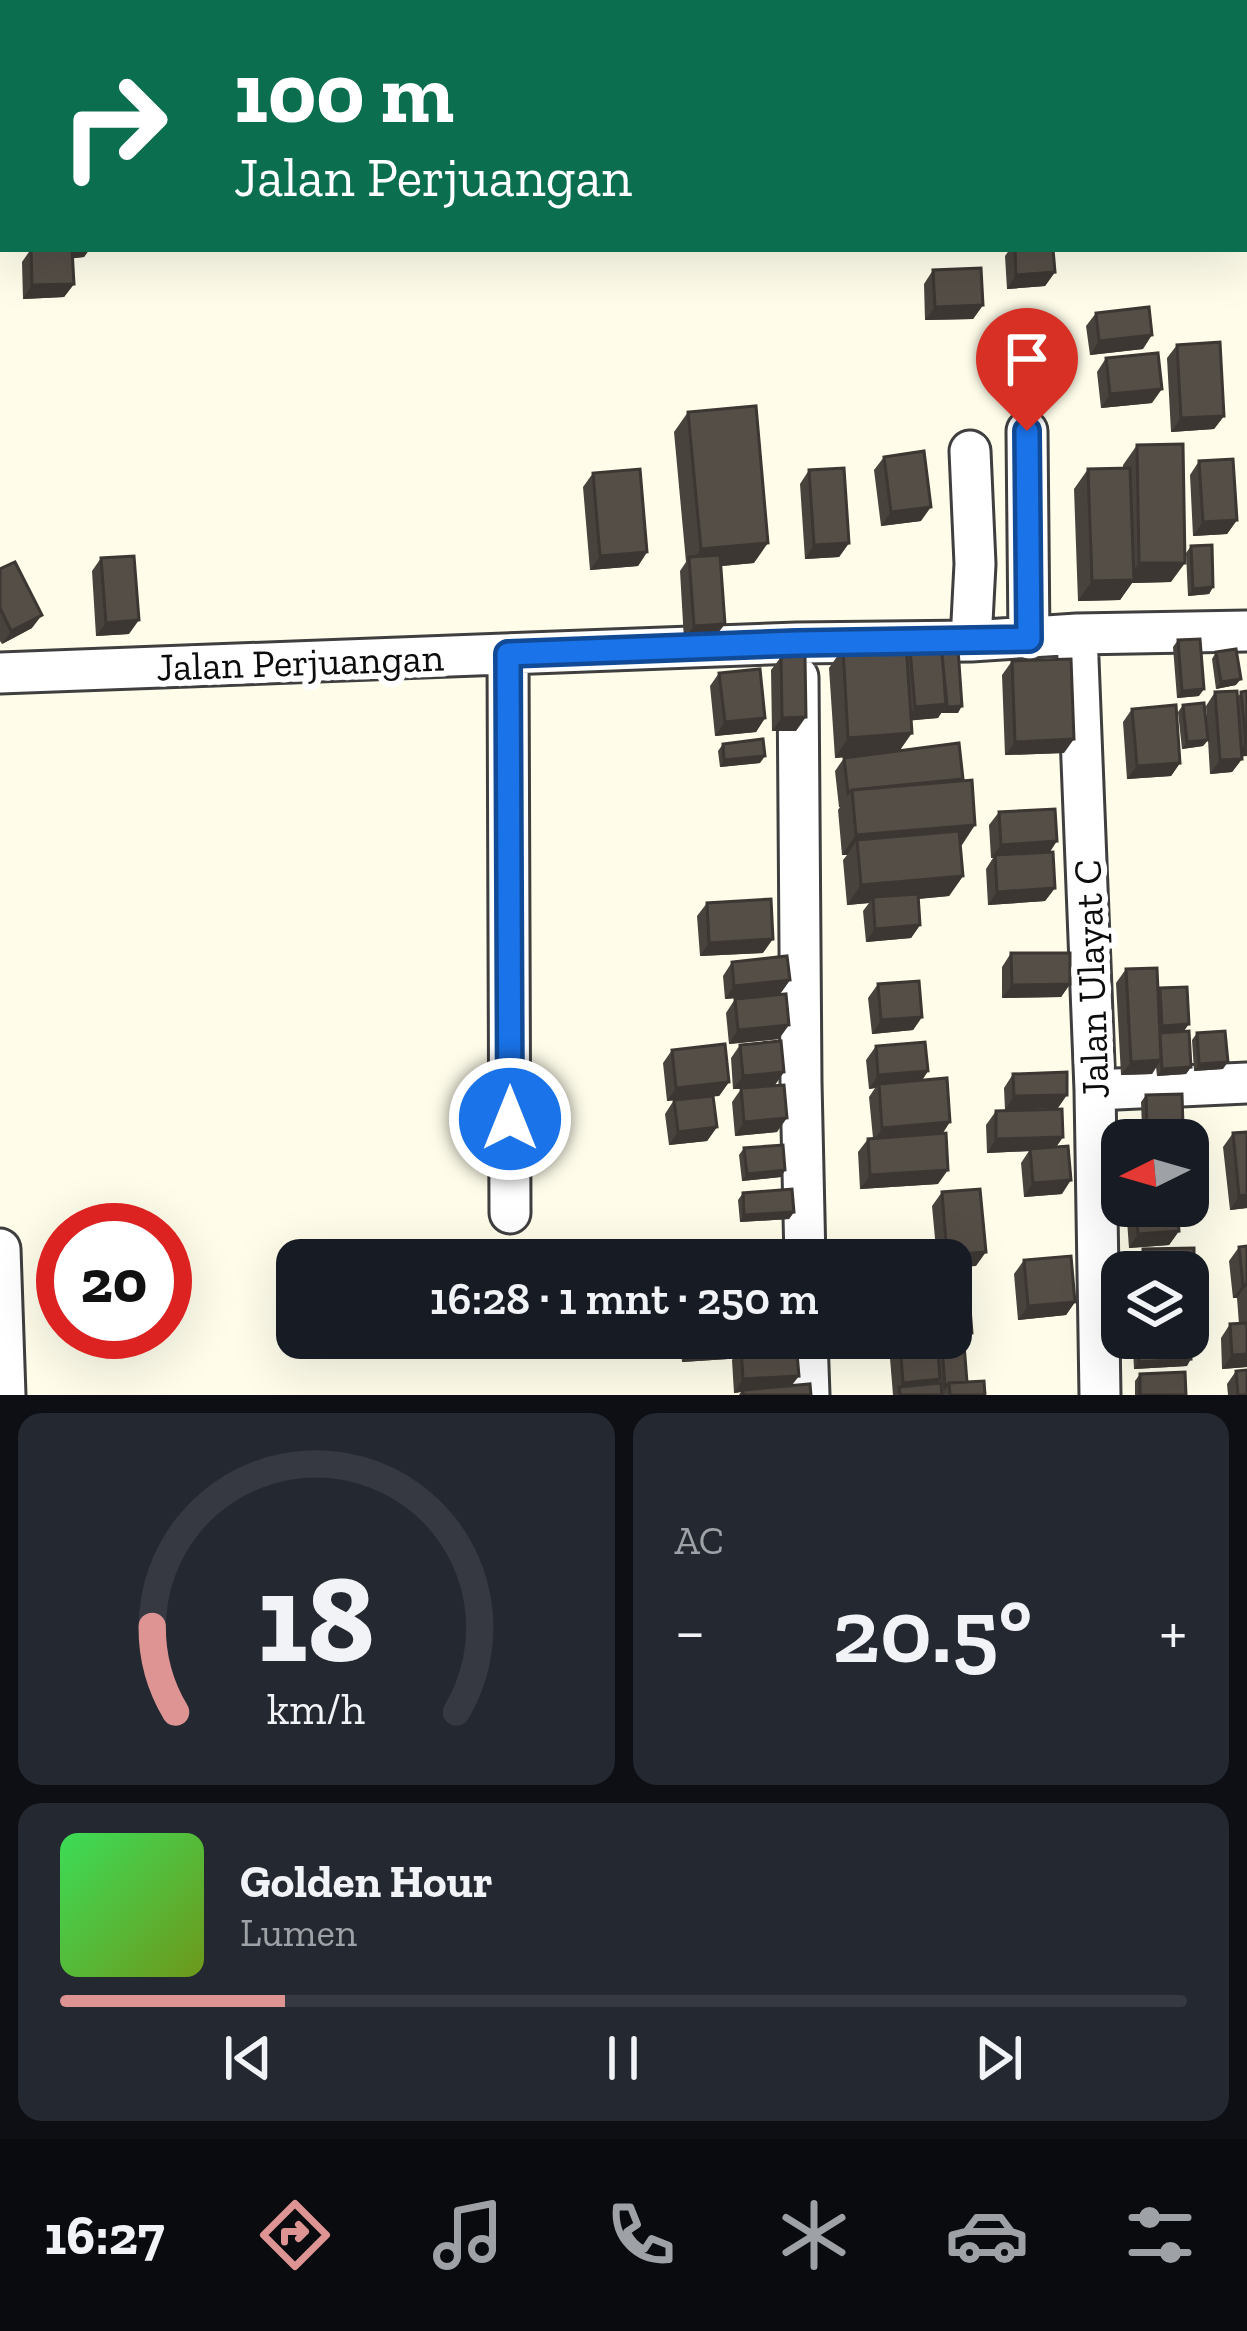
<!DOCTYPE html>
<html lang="id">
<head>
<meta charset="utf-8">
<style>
  :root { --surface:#171b24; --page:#242831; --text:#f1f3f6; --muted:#9ea1a6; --line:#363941; --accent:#de9493 }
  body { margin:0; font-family:"Zilla Slab",serif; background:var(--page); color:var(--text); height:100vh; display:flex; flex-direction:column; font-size:45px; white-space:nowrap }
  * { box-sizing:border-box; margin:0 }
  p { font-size:39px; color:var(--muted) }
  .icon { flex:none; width:66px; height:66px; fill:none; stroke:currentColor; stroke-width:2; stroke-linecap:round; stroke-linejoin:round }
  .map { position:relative; height:1395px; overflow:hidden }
  .drawer { display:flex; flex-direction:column; gap:18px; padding:18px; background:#0d0f14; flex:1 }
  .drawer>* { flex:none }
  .guide { position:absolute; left:0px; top:0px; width:1248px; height:252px; box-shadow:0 12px 48px #0002; background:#0b6e4f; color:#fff; overflow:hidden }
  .needle { width:78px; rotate:265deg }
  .tools { position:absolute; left:1101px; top:1119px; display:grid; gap:24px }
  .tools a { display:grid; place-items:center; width:108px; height:108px; border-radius:24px; background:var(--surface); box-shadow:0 12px 48px #0002; font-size:60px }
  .speed { position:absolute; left:36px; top:1203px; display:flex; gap:24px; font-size:60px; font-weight:700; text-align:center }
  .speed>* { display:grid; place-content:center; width:156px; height:156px; border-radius:50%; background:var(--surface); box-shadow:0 12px 48px #0002; line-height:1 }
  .speed .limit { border:18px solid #d22; background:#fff; color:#111 }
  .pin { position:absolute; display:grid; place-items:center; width:102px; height:102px; color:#fff; margin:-123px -51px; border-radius:50% 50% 50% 0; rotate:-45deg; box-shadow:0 0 12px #0007 }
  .pin .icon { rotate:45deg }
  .me { position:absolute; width:132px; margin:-66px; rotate:0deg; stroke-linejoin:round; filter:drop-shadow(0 0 9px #0008) }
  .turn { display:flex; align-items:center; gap:42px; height:252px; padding:0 36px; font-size:54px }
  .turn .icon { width:156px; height:156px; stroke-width:2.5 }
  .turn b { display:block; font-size:84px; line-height:102px }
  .big { font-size:90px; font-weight:600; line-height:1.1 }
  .drawer .widget { flex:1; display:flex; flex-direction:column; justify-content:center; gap:18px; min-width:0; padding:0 42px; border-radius:24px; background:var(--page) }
  .drawer .dial { align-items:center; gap:0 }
  .dial svg { height:312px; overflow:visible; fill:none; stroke:var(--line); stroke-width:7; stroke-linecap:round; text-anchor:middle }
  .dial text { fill:var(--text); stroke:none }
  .song { display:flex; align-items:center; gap:36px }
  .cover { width:144px; height:144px; border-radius:18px; background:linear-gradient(135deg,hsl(130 70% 55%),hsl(80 70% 35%)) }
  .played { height:12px; border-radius:6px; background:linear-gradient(90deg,var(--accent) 20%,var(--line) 20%) }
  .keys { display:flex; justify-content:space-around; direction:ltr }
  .heat { display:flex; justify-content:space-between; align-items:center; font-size:66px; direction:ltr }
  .drawer .tiles { flex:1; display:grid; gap:18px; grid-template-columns:1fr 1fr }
  .widget:last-child { grid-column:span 2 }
  .trip { position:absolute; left:276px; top:1239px; width:696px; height:120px; border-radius:24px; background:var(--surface); box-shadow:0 12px 48px #0002; font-weight:600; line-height:120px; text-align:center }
  .dock { display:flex; height:192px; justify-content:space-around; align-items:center; background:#090b0e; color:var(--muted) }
  .dock .icon { width:84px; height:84px }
  .dock .current { color:var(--accent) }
  .dock b { font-size:54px; color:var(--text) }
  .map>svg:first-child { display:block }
</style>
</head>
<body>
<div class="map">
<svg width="1247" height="1395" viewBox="0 0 1247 1395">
  <rect width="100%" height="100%" fill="#fffdea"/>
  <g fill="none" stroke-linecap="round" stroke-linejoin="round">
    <defs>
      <path id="minor" d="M1240,0V3
        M1245,114L1247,140
        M1027,431L1029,639
        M970,451L975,564L971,641
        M1077,634L1095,1090L1100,1395
        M508,654L510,1213
        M0,673L797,643L971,641L1077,634L1247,631
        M798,677L801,1082L805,1260
        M1095,1090L1247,1083
        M0,1249L5,1395
        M807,1338L809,1395"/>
    </defs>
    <use href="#minor" stroke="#3f3f3f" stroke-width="45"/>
    <use href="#minor" stroke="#fff" stroke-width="39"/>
  </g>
  <path fill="#49433d" d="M31,249L89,250L84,257L73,258L74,284L64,297L23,299L22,262Z
    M1010,249H1053L1055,272L1045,286L1007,289L1005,256Z
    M933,270L983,305L973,319L925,320L924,284Z
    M1096,313L1143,349L1090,355L1086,326Z
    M1177,345L1224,416L1214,429L1171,432L1167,358Z
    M1106,358L1152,403L1101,408L1097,372Z
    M688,412L754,563L721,566L715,637L684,640L680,571L686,562L674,432Z
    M1137,445L1171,582L1132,583L1120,600L1078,601L1074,489L1088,469L1123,468V465Z
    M884,457L921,521L881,526L874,470Z
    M1199,461L1237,520L1227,534L1193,536L1190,475Z
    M809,470L849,543L839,557L805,559L800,484Z
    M593,473L647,552L638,566L590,570L583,487Z
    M1191,546L1213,587L1209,594L1188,596L1186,553Z
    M101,558L129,634L96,636L92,571Z
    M0,569L32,628L2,644L0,641Z
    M1178,640L1199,696L1177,698L1173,647Z
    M843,648L907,653L910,649L958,713H941L938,718L911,720L900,751L963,779L975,825L960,845L963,876L949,896L918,899L920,925L911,938L866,942L863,911L869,903L847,905L843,860L847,855H842L838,810L840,807H839L835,771L844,758L854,756L835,758L829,668Z
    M1216,652L1236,685L1216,689L1212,659Z
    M781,657L796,731H772L771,670Z
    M1012,661L1064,753L1005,755L1002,675Z
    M719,673L765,718L756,732L715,736L710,686Z
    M1247,691V756H1241L1242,759L1232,772L1210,774L1206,706L1215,692L1238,697L1241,692Z
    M1183,705L1208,740L1203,746L1182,749L1178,712Z
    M1132,709L1180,763L1171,776L1127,779L1123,722Z
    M723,744L760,763L720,767L718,751Z
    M999,812L1050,852L1055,888L1045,901L988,905L986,869L993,858H991L989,825Z
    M707,903L763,953L700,956L697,916Z
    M1011,953L1070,984L1061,997L1002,998V967Z
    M732,962L790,980L780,994L725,999L723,976Z
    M1126,969L1158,991L1160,988L1184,1031L1191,1067L1186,1074L1157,1076L1156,1067L1152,1074L1121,1075L1116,983Z
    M878,984L922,1017L913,1030L872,1034L868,998Z
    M735,999L779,1039L729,1044L726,1013Z
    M1197,1033L1223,1069L1194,1071L1192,1040Z
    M740,1045L784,1072L775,1085L777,1132L735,1136L732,1102L741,1089H733L731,1058Z
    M876,1046L928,1071L922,1080L943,1134L938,1184L860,1189L858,1152L868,1139L873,1138L869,1097L875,1088L869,1089L866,1060Z
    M672,1050L729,1082L719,1096H713L717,1127L707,1141L669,1145L665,1114L674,1100L667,1101L663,1063Z
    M1013,1074L1058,1108L1005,1110L1004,1088Z
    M1146,1095L1178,1133L1171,1134L1172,1140H1124L1131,1130L1142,1129L1141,1102Z
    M996,1111L1063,1137L1056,1147L1062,1194L1024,1197L1021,1163L1029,1151L987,1153L986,1125Z
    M1247,1132V1208L1230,1210L1223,1147L1233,1133Z
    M744,1148L785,1170L781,1177L742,1181L739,1155Z
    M942,1192L976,1266L951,1260H937L932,1206Z
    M743,1193L794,1212L789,1219L740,1222L738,1200Z
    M1126,1206H1177L1179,1231L1169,1245L1129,1248Z
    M1247,1246V1367L1222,1369L1221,1338L1230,1324H1239L1237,1298H1233L1229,1261L1239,1247Z
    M1194,1248V1279L1188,1288V1272H1133V1263L1143,1249Z
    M1024,1260L1075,1302L1066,1315L1018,1320L1014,1274Z
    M680,1338H791L787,1343L791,1386L811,1395H739L741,1392L734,1393L732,1360L736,1353H732L728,1359L682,1362Z
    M1138,1341L1187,1366L1134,1369L1133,1348Z
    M900,1344L938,1351L942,1346L967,1382L985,1395H893L890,1358Z
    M1236,1371L1247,1395H1228L1227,1384Z
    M1140,1374L1186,1395H1135V1381Z"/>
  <path fill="#3c3732" d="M89,250L84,257L67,259L72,252Z
    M1055,272L1045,286L1007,289L1016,275Z
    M74,284L64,297L23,299L32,285Z
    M983,305L973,319L925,320L935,307Z
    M1152,335L1143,349L1090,355L1099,341Z
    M1162,389L1152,403L1101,408L1110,394Z
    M1224,416L1214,429L1171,432L1181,418Z
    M931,507L921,521L881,526L891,512Z
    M1237,520L1227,534L1193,536L1203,522Z
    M768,543L754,563L690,569V564L701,549Z
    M849,543L839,557L805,559L814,545Z
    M647,552L638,566L590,570L600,556Z
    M1139,563H1185L1171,582L1132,583L1120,600L1078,601L1092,581L1127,580Z
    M1213,587L1209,594L1188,596L1193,589Z
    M42,615L32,628L2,644L11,631Z
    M139,620L129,634L96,636L106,623Z
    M725,624L715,637L684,640L694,626Z
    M1241,679L1236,685L1216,689L1221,682Z
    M1204,689L1199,696L1177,698L1182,691Z
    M947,704L938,718L906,721L915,707Z
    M962,706L958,713H941L946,707Z
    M806,717L796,731H772L782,718Z
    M765,718L756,732L715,736L725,722Z
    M912,733L898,753L835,758L848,738Z
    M1074,739L1064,753L1005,755L1015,742Z
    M1208,740L1203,746L1182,749L1187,742Z
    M1246,743L1247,756L1236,757Z
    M765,756L760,763L720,767L724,760Z
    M1242,759L1232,772L1210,774L1220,760Z
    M1180,763L1171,776L1127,779L1137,766Z
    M975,825L962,845L858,854L857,840L847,855H842L856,835Z
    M1057,841L1048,855H995L991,858L1001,845Z
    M963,876L949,896L873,903V897L869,903L847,905L861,885Z
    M1055,888L1045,901L988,905L997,892Z
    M920,925L911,938L866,942L875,929Z
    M773,939L763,953L700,956L709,943Z
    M790,980L780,994L725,999L734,986Z
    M1070,984L1061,997L1002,998L1012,985Z
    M922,1017L913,1030L872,1034L881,1020Z
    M1189,1024L1184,1031L1157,1033L1162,1026Z
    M789,1025L779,1039L729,1044L738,1030Z
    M1161,1060L1152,1074L1121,1075L1131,1062Z
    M1228,1062L1223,1069L1194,1071L1199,1064Z
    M1191,1067L1186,1074L1157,1076L1162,1069Z
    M928,1071L919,1085L879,1084L875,1088L869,1089L878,1075Z
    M784,1072L774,1086L733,1089L743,1076Z
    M729,1082L719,1096L667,1101L676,1088Z
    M1067,1095L1058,1108L1005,1110L1014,1096Z
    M787,1118L777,1132L735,1136L744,1122Z
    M950,1122L941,1136L873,1142L882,1128Z
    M1183,1126L1178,1133L1142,1134L1147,1128Z
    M717,1127L707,1141L669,1145L678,1132Z
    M1063,1137L1054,1150L987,1153L996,1139Z
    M785,1170L781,1177L742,1181L747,1174Z
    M948,1170L938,1184L860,1189L870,1175Z
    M1071,1180L1062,1194L1024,1197L1033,1183Z
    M1247,1195V1208L1230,1210L1239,1196Z
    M794,1212L789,1219L740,1222L744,1215Z
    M1179,1231L1169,1245L1129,1248L1138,1234Z
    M986,1252L976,1266L951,1268V1260H944L947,1255Z
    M1247,1284L1237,1298H1233L1243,1285Z
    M1075,1302L1066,1315L1018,1320L1028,1306Z
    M972,1333L967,1340L940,1343L943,1338H951V1336Z
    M766,1338H791L783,1349L741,1346L736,1353L732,1354L742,1340Z
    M738,1345L728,1359L682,1362L692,1349Z
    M1247,1354V1367L1222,1369L1232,1355Z
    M1191,1359L1187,1366L1134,1369L1139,1362Z
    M799,1376L789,1389L743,1390L741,1392L734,1393L743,1379Z
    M940,1379L931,1392L899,1388L903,1383Z"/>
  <path fill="#554e47" stroke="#3c3732" stroke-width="3" d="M944,0H982L983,3H944Z
    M1142,0H1221L1222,3H1142Z
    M31,249H72L74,284L32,285Z
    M1015,249H1053L1055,272L1016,275Z
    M981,268L983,305L935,307L933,270Z
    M1149,307L1152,335L1099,341L1096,313Z
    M1220,342L1224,416L1181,418L1177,345Z
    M1158,353L1162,389L1110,394L1106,358Z
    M756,406L768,543L701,549L688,412Z
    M1183,444L1185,563H1139L1137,445Z
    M924,451L931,507L891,512L884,457Z
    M1233,459L1237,520L1203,522L1199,461Z
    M844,468L849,543L814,545L809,470Z
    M1130,468L1134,580L1092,581L1088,469Z
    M640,469L647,552L600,556L593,473Z
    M1212,545L1213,587L1193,589L1191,546Z
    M720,555L725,624L694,626L689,557Z
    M134,556L139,620L106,623L101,558Z
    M15,562L42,615L11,631L0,608V569Z
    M1200,639L1204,689L1182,691L1178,640Z
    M906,643L912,733L848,738L843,648Z
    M941,646L947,704L915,707L910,649Z
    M958,649L962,706L946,707L942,650Z
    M1236,649L1241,679L1221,682L1216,652Z
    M805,656L806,717L782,718L781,657Z
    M1071,659L1074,739L1015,742L1012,661Z
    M760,669L765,718L725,722L719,673Z
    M1237,691L1242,759L1220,760L1215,692Z
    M1247,691V743H1246L1241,692Z
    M1204,703L1208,740L1187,742L1183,705Z
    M1176,705L1180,763L1137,766L1132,709Z
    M763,739L765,756L724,760L723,744Z
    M959,743L963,779L852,790L848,793L844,758Z
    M972,780L975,825L856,835L852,790Z
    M1055,809L1057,841L1001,845L999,812Z
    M959,831L963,876L861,885L857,840Z
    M1053,852L1055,888L997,892L995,855Z
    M918,894L920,925L875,929L873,897Z
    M771,899L773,939L709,943L707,903Z
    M1011,953H1070V984L1012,985Z
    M787,956L790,980L734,986L732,962Z
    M1157,968L1161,1060L1131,1062L1126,969Z
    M919,981L922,1017L881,1020L878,984Z
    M1187,987L1189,1024L1162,1026L1160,988Z
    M786,994L789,1025L738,1030L735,999Z
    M1189,1031L1191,1067L1162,1069L1160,1033Z
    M1225,1031L1228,1062L1199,1064L1197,1033Z
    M781,1041L784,1072L743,1076L740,1045Z
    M925,1042L928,1071L878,1075L876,1046Z
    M725,1044L729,1082L676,1088L672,1050Z
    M1067,1072V1095L1014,1096L1013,1074Z
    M947,1078L950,1122L882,1128L879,1084Z
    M784,1085L787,1118L744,1122L741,1088Z
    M1182,1094L1183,1126L1147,1128L1146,1095Z
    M713,1096L717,1127L678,1132L674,1100Z
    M1062,1109L1063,1137L996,1139V1111Z
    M1171,1127L1172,1140H1131V1130Z
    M1247,1132V1195L1239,1196L1233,1133Z
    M946,1133L948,1170L870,1175L868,1139Z
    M783,1145L785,1170L747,1174L744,1148Z
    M1068,1146L1071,1180L1033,1183L1030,1149Z
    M792,1189L794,1212L744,1215L743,1193Z
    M980,1189L986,1252L947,1255L942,1192Z
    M1136,1206H1177L1179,1231L1138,1234Z
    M1247,1246V1285H1243L1239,1247Z
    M1194,1248V1279H1188V1272H1143V1249Z
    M1071,1256L1075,1302L1028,1306L1024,1260Z
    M970,1308L972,1333L951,1336V1310Z
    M1247,1323V1354L1232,1355L1230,1324Z
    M691,1338H737L738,1345L692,1349Z
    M1190,1338L1191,1359L1139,1362L1138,1341Z
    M937,1340L940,1379L903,1383L900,1344Z
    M796,1342L799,1376L743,1379L741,1346Z
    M964,1344L967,1382L949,1383L945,1387L942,1346Z
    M1247,1370V1395H1238L1236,1371Z
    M1185,1372L1186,1395H1140V1374Z
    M984,1381L985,1395H950L949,1383Z
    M941,1383L942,1395H900L899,1387Z
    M810,1384L811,1395H743V1390Z"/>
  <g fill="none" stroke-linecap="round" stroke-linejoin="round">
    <defs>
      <path id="route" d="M510,1119L508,654L797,643L1029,639L1027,431"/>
    </defs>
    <use href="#route" stroke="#114b97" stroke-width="30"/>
    <use href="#route" stroke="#1a73e8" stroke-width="21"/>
  </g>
  <g text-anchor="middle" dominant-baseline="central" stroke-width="12" stroke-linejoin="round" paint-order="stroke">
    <g font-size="39" fill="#0c0c0c" stroke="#fff">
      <text transform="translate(300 662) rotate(-2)">Jalan Perjuangan</text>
      <text transform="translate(1091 979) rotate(-92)">Jalan Ulayat C</text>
    </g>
  </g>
</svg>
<div class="tools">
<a><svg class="needle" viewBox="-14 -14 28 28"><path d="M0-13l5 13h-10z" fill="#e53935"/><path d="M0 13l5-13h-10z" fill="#9ea1a6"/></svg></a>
<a><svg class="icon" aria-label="layers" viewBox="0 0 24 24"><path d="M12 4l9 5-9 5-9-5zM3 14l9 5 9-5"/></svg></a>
</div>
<div class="speed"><div class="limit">20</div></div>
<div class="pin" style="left:1027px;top:431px;background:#d93025"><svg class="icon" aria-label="arrive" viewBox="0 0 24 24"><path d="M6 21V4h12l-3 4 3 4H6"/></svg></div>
<svg class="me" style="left:510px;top:1119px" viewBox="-20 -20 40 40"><circle r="17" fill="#1a73e8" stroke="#fff" stroke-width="3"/><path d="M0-11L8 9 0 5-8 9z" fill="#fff"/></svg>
<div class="trip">16:28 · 1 mnt · 250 m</div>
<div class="guide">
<div class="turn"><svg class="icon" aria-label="right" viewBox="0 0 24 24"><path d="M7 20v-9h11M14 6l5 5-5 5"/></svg><div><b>100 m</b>Jalan Perjuangan</div></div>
</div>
</div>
<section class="drawer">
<div class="tiles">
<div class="widget dial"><svg viewBox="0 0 100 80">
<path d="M14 69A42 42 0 1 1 86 69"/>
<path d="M14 69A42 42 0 0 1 8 47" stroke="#de9493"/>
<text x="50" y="56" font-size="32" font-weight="700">18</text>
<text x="50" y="72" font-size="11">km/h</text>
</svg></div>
<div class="widget"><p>AC</p>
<div class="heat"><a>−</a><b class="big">20.5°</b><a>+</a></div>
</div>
<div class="widget">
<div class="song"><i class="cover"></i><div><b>Golden Hour</b><p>Lumen</p></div></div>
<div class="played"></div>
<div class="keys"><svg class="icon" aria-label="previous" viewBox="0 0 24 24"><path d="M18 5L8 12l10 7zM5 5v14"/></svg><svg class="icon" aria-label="pause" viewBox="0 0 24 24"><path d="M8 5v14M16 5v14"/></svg><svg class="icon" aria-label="next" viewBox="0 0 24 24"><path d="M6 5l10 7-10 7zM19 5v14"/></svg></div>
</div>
</div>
</section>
<nav class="dock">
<b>16:27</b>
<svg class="icon current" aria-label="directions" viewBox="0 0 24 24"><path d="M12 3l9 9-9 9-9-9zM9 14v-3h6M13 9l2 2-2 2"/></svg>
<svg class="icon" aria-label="music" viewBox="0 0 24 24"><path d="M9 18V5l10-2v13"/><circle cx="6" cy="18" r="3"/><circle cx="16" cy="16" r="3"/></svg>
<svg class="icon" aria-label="phone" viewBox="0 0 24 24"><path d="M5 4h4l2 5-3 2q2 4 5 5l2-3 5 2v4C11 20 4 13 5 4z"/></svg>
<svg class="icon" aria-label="climate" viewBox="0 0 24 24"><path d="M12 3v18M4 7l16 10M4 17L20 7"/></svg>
<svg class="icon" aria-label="car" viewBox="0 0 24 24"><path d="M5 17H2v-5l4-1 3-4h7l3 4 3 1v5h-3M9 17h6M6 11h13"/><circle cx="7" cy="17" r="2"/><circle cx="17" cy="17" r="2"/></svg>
<svg class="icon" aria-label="filters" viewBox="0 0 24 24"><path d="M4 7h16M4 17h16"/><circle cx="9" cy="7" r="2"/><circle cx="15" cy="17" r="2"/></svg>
</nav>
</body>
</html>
